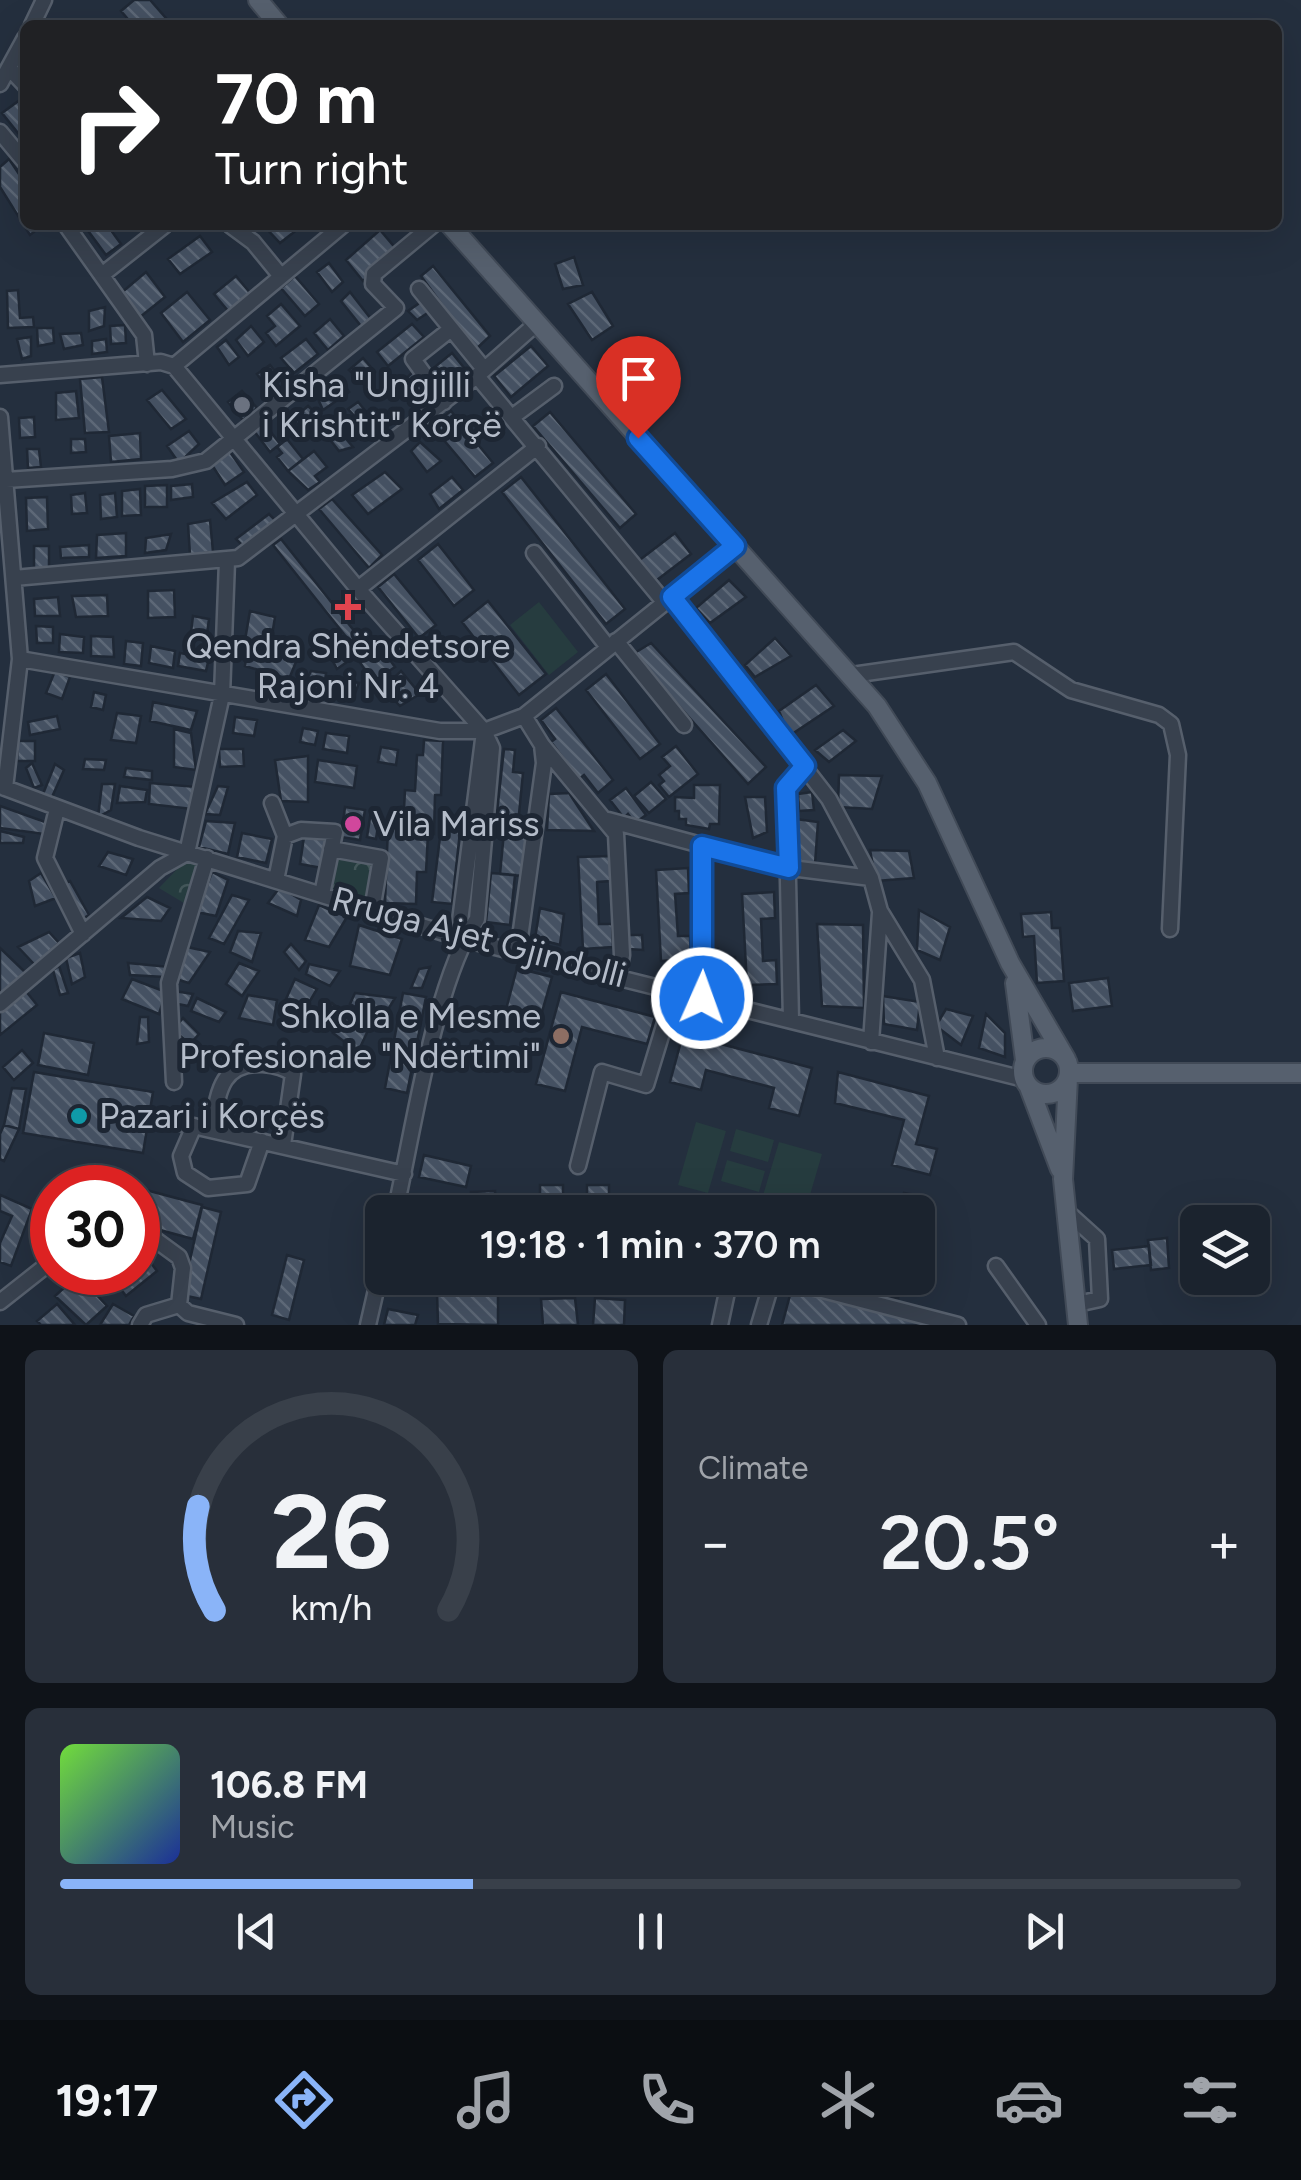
<!DOCTYPE html>
<html lang="en">
<head>
<meta charset="utf-8">
<style>
  :root { --surface:#1b232e; --page:#282f3a; --text:#f1f3f6; --muted:#a0a4aa; --line:#39404a; --accent:#8ab4f8 }
  body { margin:0; font-family:Figtree,sans-serif; background:var(--page); color:var(--text); height:100vh; display:flex; flex-direction:column; font-size:38px; white-space:nowrap }
  * { box-sizing:border-box; margin:0 }
  p { font-size:32px; color:var(--muted) }
  .icon { flex:none; width:55px; height:55px; fill:none; stroke:currentColor; stroke-width:2; stroke-linecap:round; stroke-linejoin:round }
  .map { position:relative; height:1325px; overflow:hidden }
  .drawer { display:flex; flex-direction:column; gap:25px; padding:25px; background:#0f1319; flex:1 }
  .drawer>* { flex:none }
  .top-card { position:absolute; left:20px; top:20px; width:1262px; height:210px; border-radius:15px; box-shadow:0 10px 40px #0002,0 0 0 2px var(--line); background:#202124; color:#fff; overflow:hidden }
  .fabs { position:absolute; left:1180px; top:1205px; display:grid; gap:20px }
  .fabs a { display:grid; place-items:center; width:90px; height:90px; border-radius:15px; background:var(--surface); box-shadow:0 10px 40px #0002,0 0 0 2px var(--line); font-size:50px }
  .speed { position:absolute; left:30px; top:1165px; display:flex; gap:20px; font-size:50px; font-weight:700; text-align:center }
  .speed>* { display:grid; place-content:center; width:130px; height:130px; border-radius:50%; background:var(--surface); box-shadow:0 10px 40px #0002,0 0 0 2px var(--line); line-height:1 }
  .speed .limit { border:15px solid #d22; background:#fff; color:#111 }
  .pin { position:absolute; display:grid; place-items:center; width:85px; height:85px; color:#fff; margin:-102px -42px; border-radius:50% 50% 50% 0; rotate:-45deg; box-shadow:0 0 10px #0007 }
  .pin .icon { rotate:45deg }
  .me { position:absolute; width:110px; margin:-55px; rotate:2deg; stroke-linejoin:round; filter:drop-shadow(0 0 8px #0008) }
  .turn { display:flex; align-items:center; gap:35px; height:210px; padding:0 30px; font-size:45px }
  .turn .icon { width:130px; height:130px; stroke-width:2.5 }
  .turn b { display:block; font-size:70px; line-height:85px }
  .big { font-size:75px; font-weight:600; line-height:1.1 }
  .drawer .widget { flex:1; display:flex; flex-direction:column; justify-content:center; gap:15px; min-width:0; padding:0 35px; border-radius:15px; background:var(--page) }
  .drawer .dial { align-items:center; gap:0 }
  .dial svg { height:260px; overflow:visible; fill:none; stroke:var(--line); stroke-width:7; stroke-linecap:round; text-anchor:middle }
  .dial text { fill:var(--text); stroke:none }
  .song { display:flex; align-items:center; gap:30px }
  .cover { width:120px; height:120px; border-radius:15px; background:linear-gradient(135deg,hsl(100 70% 55%),hsl(230 70% 35%)) }
  .played { height:10px; border-radius:5px; background:linear-gradient(90deg,var(--accent) 35%,var(--line) 35%) }
  .keys { display:flex; justify-content:space-around; direction:ltr }
  .heat { display:flex; justify-content:space-between; align-items:center; font-size:55px; direction:ltr }
  .drawer .tiles { flex:1; display:grid; gap:25px; grid-template-columns:1fr 1fr }
  .widget:last-child { grid-column:span 2 }
  .trip { position:absolute; left:365px; top:1195px; width:570px; height:100px; border-radius:15px; background:var(--surface); box-shadow:0 10px 40px #0002,0 0 0 2px var(--line); font-weight:600; line-height:100px; text-align:center }
  .tab-bar { display:flex; height:160px; justify-content:space-around; align-items:center; background:#0b0e12; color:var(--muted) }
  .tab-bar .icon { width:70px; height:70px }
  .tab-bar .on { color:var(--accent) }
  .tab-bar b { font-size:45px; color:var(--text) }
  .map>svg:first-child { display:block }
</style>
</head>
<body>
<div class="map">
<svg width="1301" height="1325" viewBox="0 0 1301 1325">
  <defs>
    <pattern id="park-crowns" width="20" height="18" patternUnits="userSpaceOnUse" patternTransform="scale(2.5)"><rect width="20" height="18" fill="#263c3f"/><path d="M2 6a3 3 0 1 1 6 0M12 15a3 3 0 1 1 6 0" fill="none" stroke="#435659"/></pattern>
    <pattern id="building-back-hatch" width="6" height="6" patternUnits="userSpaceOnUse" patternTransform="scale(2.5)"><rect width="6" height="6" fill="#455162"/><path d="M-1 5l2 2M0 0l6 6M5-1l2 2" fill="none" stroke="#5d6877"/></pattern>
  </defs>
  <rect width="100%" height="100%" fill="#242f3e"/>
  <path fill="url(#park-crowns)" d="M334,856L374,863L366,902L327,890Z
    M186,860L197,865L184,903L159,888Z"/>
  <path fill="#263c3f" d="M539,602L578,652L549,675L510,625Z
    M696,1122L726,1131L708,1193L678,1185Z
    M736,1129L774,1140L768,1162L730,1151Z
    M779,1142L822,1154L805,1212H758Z
    M727,1160L765,1171L759,1192L721,1181Z"/>
  <path fill="url(#building-back-hatch)" stroke="#1f2835" stroke-width="2.5" d="M134,0H150L172,25H133L121,11Z
    M24,97L25,136L22,138L2,113Z
    M9,159L25,183V225H43L30,235L0,187V167Z
    M90,225H107L121,244L106,255L86,228Z
    M268,225H303L280,243L265,227Z
    M380,230L397,250L363,281L346,260Z
    M200,236L212,252L180,274L168,259Z
    M574,257L583,285L563,289L555,264Z
    M329,263L343,282L332,292L317,272Z
    M433,266L490,336L475,350L421,276Z
    M146,272L165,297L140,317L120,294Z
    M236,276L251,294L229,312L214,294Z
    M295,276L319,304L305,316L281,288Z
    M18,290L20,318L33,317L34,327L8,328L7,291Z
    M187,292L210,320L183,342L161,313Z
    M350,292L371,319L361,326L341,301Z
    M592,292L613,326L592,340L568,304Z
    M421,302L429,312L417,320L408,311Z
    M281,304L300,326L276,346L266,333L275,326L267,316Z
    M105,307L104,326L89,331V311Z
    M330,319L344,336L328,350L314,333Z
    M412,324L424,337L388,366L377,352Z
    M125,325L126,343L111,344L110,326Z
    M251,326L264,342L248,356L236,340Z
    M37,328H53L54,343L38,346Z
    M81,333L83,345L64,349L60,334Z
    M31,337V356L22,359L17,339Z
    M106,339L107,352L92,354V341Z
    M306,339L318,354L294,373L281,358Z
    M226,340L239,357L229,365L217,347Z
    M531,346L548,366L511,397L494,376Z
    M452,353L465,369L441,389L431,370Z
    M363,358L375,372L363,383L349,370Z
    M270,365L280,377L267,387L257,374Z
    M413,372L434,396L417,408L402,382Z
    M102,377L109,432L85,433L80,379Z
    M340,379L349,392L323,410L318,399Z
    M162,390L186,419L171,429L147,400Z
    M76,391L79,418L56,420V393Z
    M242,391L257,408L243,420L228,402Z
    M358,402L368,414L358,420L348,409Z
    M308,406L318,415L305,427L291,421Z
    M451,411L493,463L475,477L432,426Z
    M550,412L636,514L620,528L533,426Z
    M34,417L35,437L20,438L19,418Z
    M264,423L280,444L270,452L254,431Z
    M334,425L353,447L339,451L324,432Z
    M189,431L199,444L179,463L167,446Z
    M140,433L141,459L111,462L109,436Z
    M71,439H85L86,452L71,453Z
    M287,439L303,459L288,471L277,457L282,453L277,447Z
    M420,442L441,461L427,472L411,451Z
    M27,449H39L41,467L28,468Z
    M314,451L327,467L315,476L320,482L308,490L288,471Z
    M230,452L244,472L225,485L212,465Z
    M385,472L402,489L368,514L352,495Z
    M452,477L463,490L439,509L430,494Z
    M521,477L625,609L606,624L502,492Z
    M247,482L257,495L226,519L212,503Z
    M192,484L193,497L171,500V486Z
    M167,485V507H145V486Z
    M140,489L141,515L122,516V491Z
    M85,493L87,513L72,514L71,495Z
    M115,493L117,517L101,519L100,495Z
    M47,497L48,529L27,531L26,498Z
    M332,499L382,555L369,568L319,509Z
    M269,514L278,523L244,547L236,539Z
    M210,520L213,552L190,555L188,524Z
    M126,533V556L96,558L97,535Z
    M675,533L691,554L653,583L637,562Z
    M171,534L166,550L145,553L146,538Z
    M281,539L359,637L351,643L273,545Z
    M438,544L474,590L454,606L418,560Z
    M89,545V557L61,558L60,547Z
    M34,546H49V568L34,569Z
    M394,574L436,625L419,638L378,587Z
    M729,580L746,597L710,623L696,608Z
    M174,590L175,617L148,618V591Z
    M107,595L108,616L76,617L72,596Z
    M58,597L60,616H35L34,599Z
    M488,601L546,674L519,695L462,622Z
    M250,611L275,617L270,648L245,640Z
    M193,616L209,619L207,634L191,632Z
    M36,626L53,627V643H37Z
    M60,634L84,637L83,653L59,652Z
    M91,636L113,637L114,657L91,656Z
    M338,637L354,657L337,669L326,648Z
    M775,638L791,656L755,677L745,665Z
    M126,641L143,643L141,666L124,664Z
    M651,643L766,767L748,784L633,654Z
    M379,645L395,667L373,682L357,658Z
    M151,646L175,651L173,668L149,663Z
    M247,647L298,657L289,679L245,666Z
    M180,653L209,658L206,671L178,666Z
    M55,671L70,677L62,699L46,693Z
    M311,671L326,673L324,691L304,686Z
    M401,671L420,694L400,706L383,688Z
    M606,674L660,744L640,759L586,690Z
    M344,680L359,683L354,696L342,695Z
    M816,685L834,706L789,736L779,711Z
    M94,692L106,695L103,710L91,707Z
    M153,702L197,711L191,730L150,721Z
    M556,708L613,780L598,793L584,775L579,779L551,742L555,739L541,720Z
    M117,713L141,716L136,743L111,740Z
    M57,716L60,729L30,735L28,722Z
    M235,717L257,720L254,736L233,733Z
    M303,728L318,731L315,745L300,742Z
    M174,729L191,733L196,770L174,767Z
    M843,730L856,741L829,762L815,750Z
    M326,733L349,736L347,753L323,749Z
    M424,740L443,741L441,795H435L434,834H428L426,872H417L416,904L385,903L388,827L403,828L405,790L415,791L417,755H423Z
    M18,741H35V761H17Z
    M676,746L698,774L669,797L659,785L664,781L659,775L670,766L662,757Z
    M381,747L398,750L396,765L378,762Z
    M219,749H243L244,766L220,767Z
    M504,749L515,750L513,772L523,773L518,824L496,821Z
    M308,756V802L281,801L275,760Z
    M85,759L106,760L104,770L83,769Z
    M318,760L357,766L354,788L315,782Z
    M32,763L42,785L34,788L26,768Z
    M55,764L64,770L52,797L43,794Z
    M126,768L152,771V780L124,777Z
    M839,775L882,776L872,809L838,807Z
    M651,782L666,799L649,813L634,796Z
    M150,783L197,787L192,809L149,804Z
    M102,784H115L111,810L98,817Z
    M694,785H720L719,824H710L709,829L686,825V819H679V811H675V797L694,798Z
    M120,786L147,790L145,802L117,803Z
    M218,786L228,787L220,815L205,814Z
    M626,788L646,815L635,823L628,814L624,818L610,800Z
    M812,792L814,810L799,811L798,794Z
    M569,793L594,831L547,830L549,794Z
    M745,797H765L767,832L753,838Z
    M0,806L48,823L44,834L0,828Z
    M345,807L365,810L360,840L341,837Z
    M371,811L380,813L376,839L367,837Z
    M796,819L818,822L815,864L800,863Z
    M206,821L235,823L228,854L199,847Z
    M442,821L461,823L452,904L432,902Z
    M505,822L530,825L524,876L500,874Z
    M0,831L24,837L23,843H0Z
    M242,833L272,839L266,863L237,857Z
    M304,837L326,840L322,868L300,864Z
    M870,850L909,851L914,878L876,881Z
    M108,852L133,859L126,875L99,866Z
    M610,856L611,881L597,882L599,924H612L613,947L583,949L578,857Z
    M688,868L689,893L675,894L678,936H690L691,959L661,961L656,870Z
    M212,872L228,880L216,916L197,912Z
    M41,873L56,898L35,906L29,881Z
    M491,873L515,875L510,925L486,922Z
    M70,881L89,915L80,920L61,885Z
    M280,887L301,900L297,916L268,903Z
    M774,892L775,918L761,919L763,961L776,960L777,984L747,985L742,894Z
    M232,895L249,900L224,944L209,938Z
    M147,897L170,908L161,921L121,918Z
    M319,905L347,917L329,947L305,940Z
    M540,908L564,914L560,945L535,938Z
    M919,910L950,927L940,960L917,950Z
    M1051,912L1052,928H1060L1064,981L1037,983L1034,936L1023,937L1021,914Z
    M817,924L863,925L864,1008L822,1006Z
    M359,925L402,939L390,975L350,966Z
    M238,931L261,933L252,962L230,952Z
    M49,932L59,943L35,965L18,947Z
    M628,935H642L643,950L629,949Z
    M291,944L306,961L299,970L284,952Z
    M187,947L210,952L189,983L172,978Z
    M0,948L26,973L4,996L0,992Z
    M718,949V958L735,957L737,978L711,980L708,950Z
    M80,953L85,977L72,984L66,958Z
    M128,963L170,967L165,977L130,975Z
    M239,963L259,971L242,996L226,984Z
    M309,964L340,971L330,986L306,974Z
    M59,966L68,993L60,995L53,970Z
    M430,967L422,988H411L419,969Z
    M517,968L552,977L538,1026L504,1017Z
    M1108,978L1112,1006L1073,1011L1069,983Z
    M132,979L166,992L159,1014L122,999Z
    M295,979L317,989L307,1006L286,999Z
    M25,990L37,1005L0,1035V1010Z
    M174,991L193,994L188,1006L173,1003Z
    M561,992L655,1017L647,1044L582,1027L565,1091L536,1084Z
    M355,993L395,998L381,1021L350,1004Z
    M403,993L426,997L407,1093L385,1088Z
    M248,995L277,1000L273,1025L239,1018Z
    M883,996L920,1002L917,1030L884,1024Z
    M197,998L226,1012L219,1022L191,1011Z
    M332,1003L342,1011L336,1023L323,1018Z
    M946,1009L973,1016L961,1045L936,1026Z
    M986,1014L1005,1033V1057L979,1048Z
    M140,1017H148L149,1042L137,1044Z
    M343,1017L370,1026L358,1052L333,1033Z
    M183,1018L199,1034L190,1044L173,1030Z
    M44,1033L94,1043L88,1075L38,1065Z
    M683,1034L812,1068L799,1116L769,1108L774,1088L706,1070L701,1090L670,1082Z
    M22,1050L33,1063L14,1080L3,1067Z
    M34,1072L153,1092L143,1153L23,1133Z
    M838,1072L929,1096L916,1144L937,1149L930,1175L892,1165L904,1120L835,1103Z
    M12,1088L26,1089L19,1129L4,1125Z
    M4,1125L19,1129L4,1161L0,1159V1134Z
    M424,1155L471,1166L466,1187L419,1177Z
    M540,1185H563V1212H540Z
    M587,1185H609V1212H587Z
    M146,1190L202,1205L193,1239L138,1224Z
    M495,1191L496,1212H472L471,1192Z
    M904,1193L928,1197L918,1233V1212H899Z
    M0,1195L32,1209L11,1266L0,1262V1243L12,1216L0,1211Z
    M202,1207L221,1212L201,1299L182,1295Z
    M1167,1238L1169,1268L1151,1270L1148,1240Z
    M138,1246L157,1271L126,1296L108,1272H138Z
    M1149,1246L1151,1265L1114,1269L1112,1250Z
    M287,1255L304,1260L289,1320L272,1315Z
    M78,1275L107,1306L86,1325L55,1296Z
    M881,1278H904L898,1298L876,1294Z
    M793,1284L940,1325H782Z
    M498,1289V1325L438,1324L437,1292Z
    M575,1298L578,1325H543L541,1299Z
    M595,1298L625,1300L624,1325H593Z
    M57,1304L75,1325H41L37,1321Z
    M113,1304L134,1316L129,1325H100Z
    M388,1309L418,1315L415,1325H384Z"/>
  <g fill="none" stroke-linecap="round" stroke-linejoin="round">
    <defs>
      <path id="minor" d="M32,25L44,0
        M9,68L25,85
        M0,84L25,38
        M0,132L25,162
        M66,225L144,335L147,364
        M230,225L253,242L280,275
        M103,274L165,225
        M419,289L484,369
        M174,366L343,225
        M0,375L161,362L174,366L358,589L484,731L492,748L477,919C434,982 413,1134 395,1212
        M477,376L665,603
        M444,402L413,359L451,329
        M0,417L20,659L5,788
        M512,417L554,386
        M6,480L172,469L206,461L396,308L373,284L374,274L433,225
        M534,553L608,647
        M14,578L238,558L477,376L537,323
        M358,589L538,446
        M672,597L829,799L871,878L880,911L922,980L937,1058
        M616,641L684,725
        M20,659L440,731H484L524,716L735,546
        M852,675L1014,652L1071,690L1159,715L1171,724L1178,755L1170,929
        M542,745L616,834L622,955L618,976
        M0,786L139,838L463,939L1024,1079
        M272,803L285,836L276,880
        M57,809L45,858L83,934
        M608,820L783,867L871,878
        M285,836L301,830L335,832L322,894
        M331,849L381,858L372,910
        M463,939L460,921L484,732
        M518,952L544,763L542,745L524,716
        M702,998V846
        M0,1004L160,868L187,853L222,695L227,561
        M791,1020L786,788L805,766
        M871,1042L880,913
        M174,1082L169,983L207,858
        M180,1123L404,1174
        M194,1126L181,1156L185,1173L208,1188L247,1184L262,1141
        M212,1130C218,1095 219,1062 263,1064C274,1065 285,1067 293,1074L283,1145
        M578,1166L602,1072L646,1085L675,990
        M1066,1211L1097,1239L1100,1299L1077,1304
        M138,1227L179,1257L183,1268L179,1305L188,1313L236,1325
        M996,1266L1038,1325
        M776,1278L958,1325
        M0,1302L52,1261
        M140,1325L146,1315L179,1305
        M368,1325L382,1264
        M720,1325L730,1278
        M759,1325L773,1278"/>
      <path id="major" d="M258,0L279,25
        M450,225L877,706L927,783L1010,963L1066,1059
        M1015,983L1025,1060
        M1023 1071a23 23 0 1 1 46 0a23 23 0 1 1-46 0Z
        M1069,1073H1301
        M1068,1078L1063,1179L1078,1325
        M1029,1087L1060,1169"/>
    </defs>
    <use href="#minor" stroke="#565f6c" stroke-width="19"/>
    <use href="#major" stroke="#414a57" stroke-width="22"/>
    <use href="#minor" stroke="#38414e" stroke-width="14"/>
    <use href="#major" stroke="#56606e" stroke-width="18"/>
  </g>
  <g fill="none" stroke-linecap="round" stroke-linejoin="round">
    <defs>
      <path id="route" d="M638,438L735,546L672,597L805,766L786,788L789,868L702,846V998"/>
    </defs>
    <use href="#route" stroke="#114b97" stroke-width="25"/>
    <use href="#route" stroke="#1a73e8" stroke-width="18"/>
  </g>
  <circle fill="#6b7280" stroke="#1d2633" stroke-width="4" cx="242" cy="405" r="10"/>
  <path fill="#e0444e" stroke="#1d2633" stroke-width="4" d="M343 592h10v10h10v10h-10v10h-10v-10h-10v-10h10z"/>
  <circle fill="#d1479c" stroke="#1d2633" stroke-width="4" cx="353" cy="824" r="10"/>
  <circle fill="#8d6e63" stroke="#1d2633" stroke-width="4" cx="561" cy="1036" r="10"/>
  <circle fill="#0f9aa8" stroke="#1d2633" stroke-width="4" cx="79" cy="1116" r="10"/>
  <g text-anchor="middle" dominant-baseline="central" stroke-width="10" stroke-linejoin="round" paint-order="stroke">
    <g font-size="35" fill="#b4bcc9" stroke="#1d2633" text-anchor="start">
      <text x="262" y="385">Kisha "Ungjilli<tspan x="262" dy="40">i Krishtit" Korçë</tspan></text>
      <text x="348" y="646" text-anchor="middle">Qendra Shëndetsore<tspan x="348" dy="40">Rajoni Nr. 4</tspan></text>
      <text x="373" y="824">Vila Mariss</text>
      <text x="541" y="1016" text-anchor="end">Shkolla e Mesme<tspan x="541" dy="40">Profesionale "Ndërtimi"</tspan></text>
      <text x="99" y="1116">Pazari i Korçës</text>
    </g>
    <g font-size="35" fill="#b4bcc9" stroke="#1d2633">
      <text transform="translate(479 937) rotate(15)">Rruga Ajet Gjindolli</text>
    </g>
  </g>
</svg>
<div class="fabs">
<a><svg class="icon" aria-label="layers" viewBox="0 0 24 24"><path d="M12 4l9 5-9 5-9-5zM3 14l9 5 9-5"/></svg></a>
</div>
<div class="speed"><div class="limit">30</div></div>
<div class="pin" style="left:638px;top:438px;background:#d93025"><svg class="icon" aria-label="arrive" viewBox="0 0 24 24"><path d="M6 21V4h12l-3 4 3 4H6"/></svg></div>
<svg class="me" style="left:702px;top:998px" viewBox="-20 -20 40 40"><circle r="17" fill="#1a73e8" stroke="#fff" stroke-width="3"/><path d="M0-11L8 9 0 5-8 9z" fill="#fff"/></svg>
<div class="trip">19:18 · 1 min · 370 m</div>
<div class="top-card">
<div class="turn"><svg class="icon" aria-label="right" viewBox="0 0 24 24"><path d="M7 20v-9h11M14 6l5 5-5 5"/></svg><div><b>70 m</b>Turn right</div></div>
</div>
</div>
<section class="drawer">
<div class="tiles">
<div class="widget dial"><svg viewBox="0 0 100 80">
<path d="M14 69A42 42 0 1 1 86 69"/>
<path d="M14 69A42 42 0 0 1 9 37" stroke="#8ab4f8"/>
<text x="50" y="56" font-size="32" font-weight="700">26</text>
<text x="50" y="72" font-size="11">km/h</text>
</svg></div>
<div class="widget"><p>Climate</p>
<div class="heat"><a>−</a><b class="big">20.5°</b><a>+</a></div>
</div>
<div class="widget">
<div class="song"><i class="cover"></i><div><b>106.8 FM</b><p>Music</p></div></div>
<div class="played"></div>
<div class="keys"><svg class="icon" aria-label="previous" viewBox="0 0 24 24"><path d="M18 5L8 12l10 7zM5 5v14"/></svg><svg class="icon" aria-label="pause" viewBox="0 0 24 24"><path d="M8 5v14M16 5v14"/></svg><svg class="icon" aria-label="next" viewBox="0 0 24 24"><path d="M6 5l10 7-10 7zM19 5v14"/></svg></div>
</div>
</div>
</section>
<nav class="tab-bar">
<b>19:17</b>
<svg class="icon on" aria-label="directions" viewBox="0 0 24 24"><path d="M12 3l9 9-9 9-9-9zM9 14v-3h6M13 9l2 2-2 2"/></svg>
<svg class="icon" aria-label="music" viewBox="0 0 24 24"><path d="M9 18V5l10-2v13"/><circle cx="6" cy="18" r="3"/><circle cx="16" cy="16" r="3"/></svg>
<svg class="icon" aria-label="phone" viewBox="0 0 24 24"><path d="M5 4h4l2 5-3 2q2 4 5 5l2-3 5 2v4C11 20 4 13 5 4z"/></svg>
<svg class="icon" aria-label="climate" viewBox="0 0 24 24"><path d="M12 3v18M4 7l16 10M4 17L20 7"/></svg>
<svg class="icon" aria-label="car" viewBox="0 0 24 24"><path d="M5 17H2v-5l4-1 3-4h7l3 4 3 1v5h-3M9 17h6M6 11h13"/><circle cx="7" cy="17" r="2"/><circle cx="17" cy="17" r="2"/></svg>
<svg class="icon" aria-label="filters" viewBox="0 0 24 24"><path d="M4 7h16M4 17h16"/><circle cx="9" cy="7" r="2"/><circle cx="15" cy="17" r="2"/></svg>
</nav>
</body>
</html>
